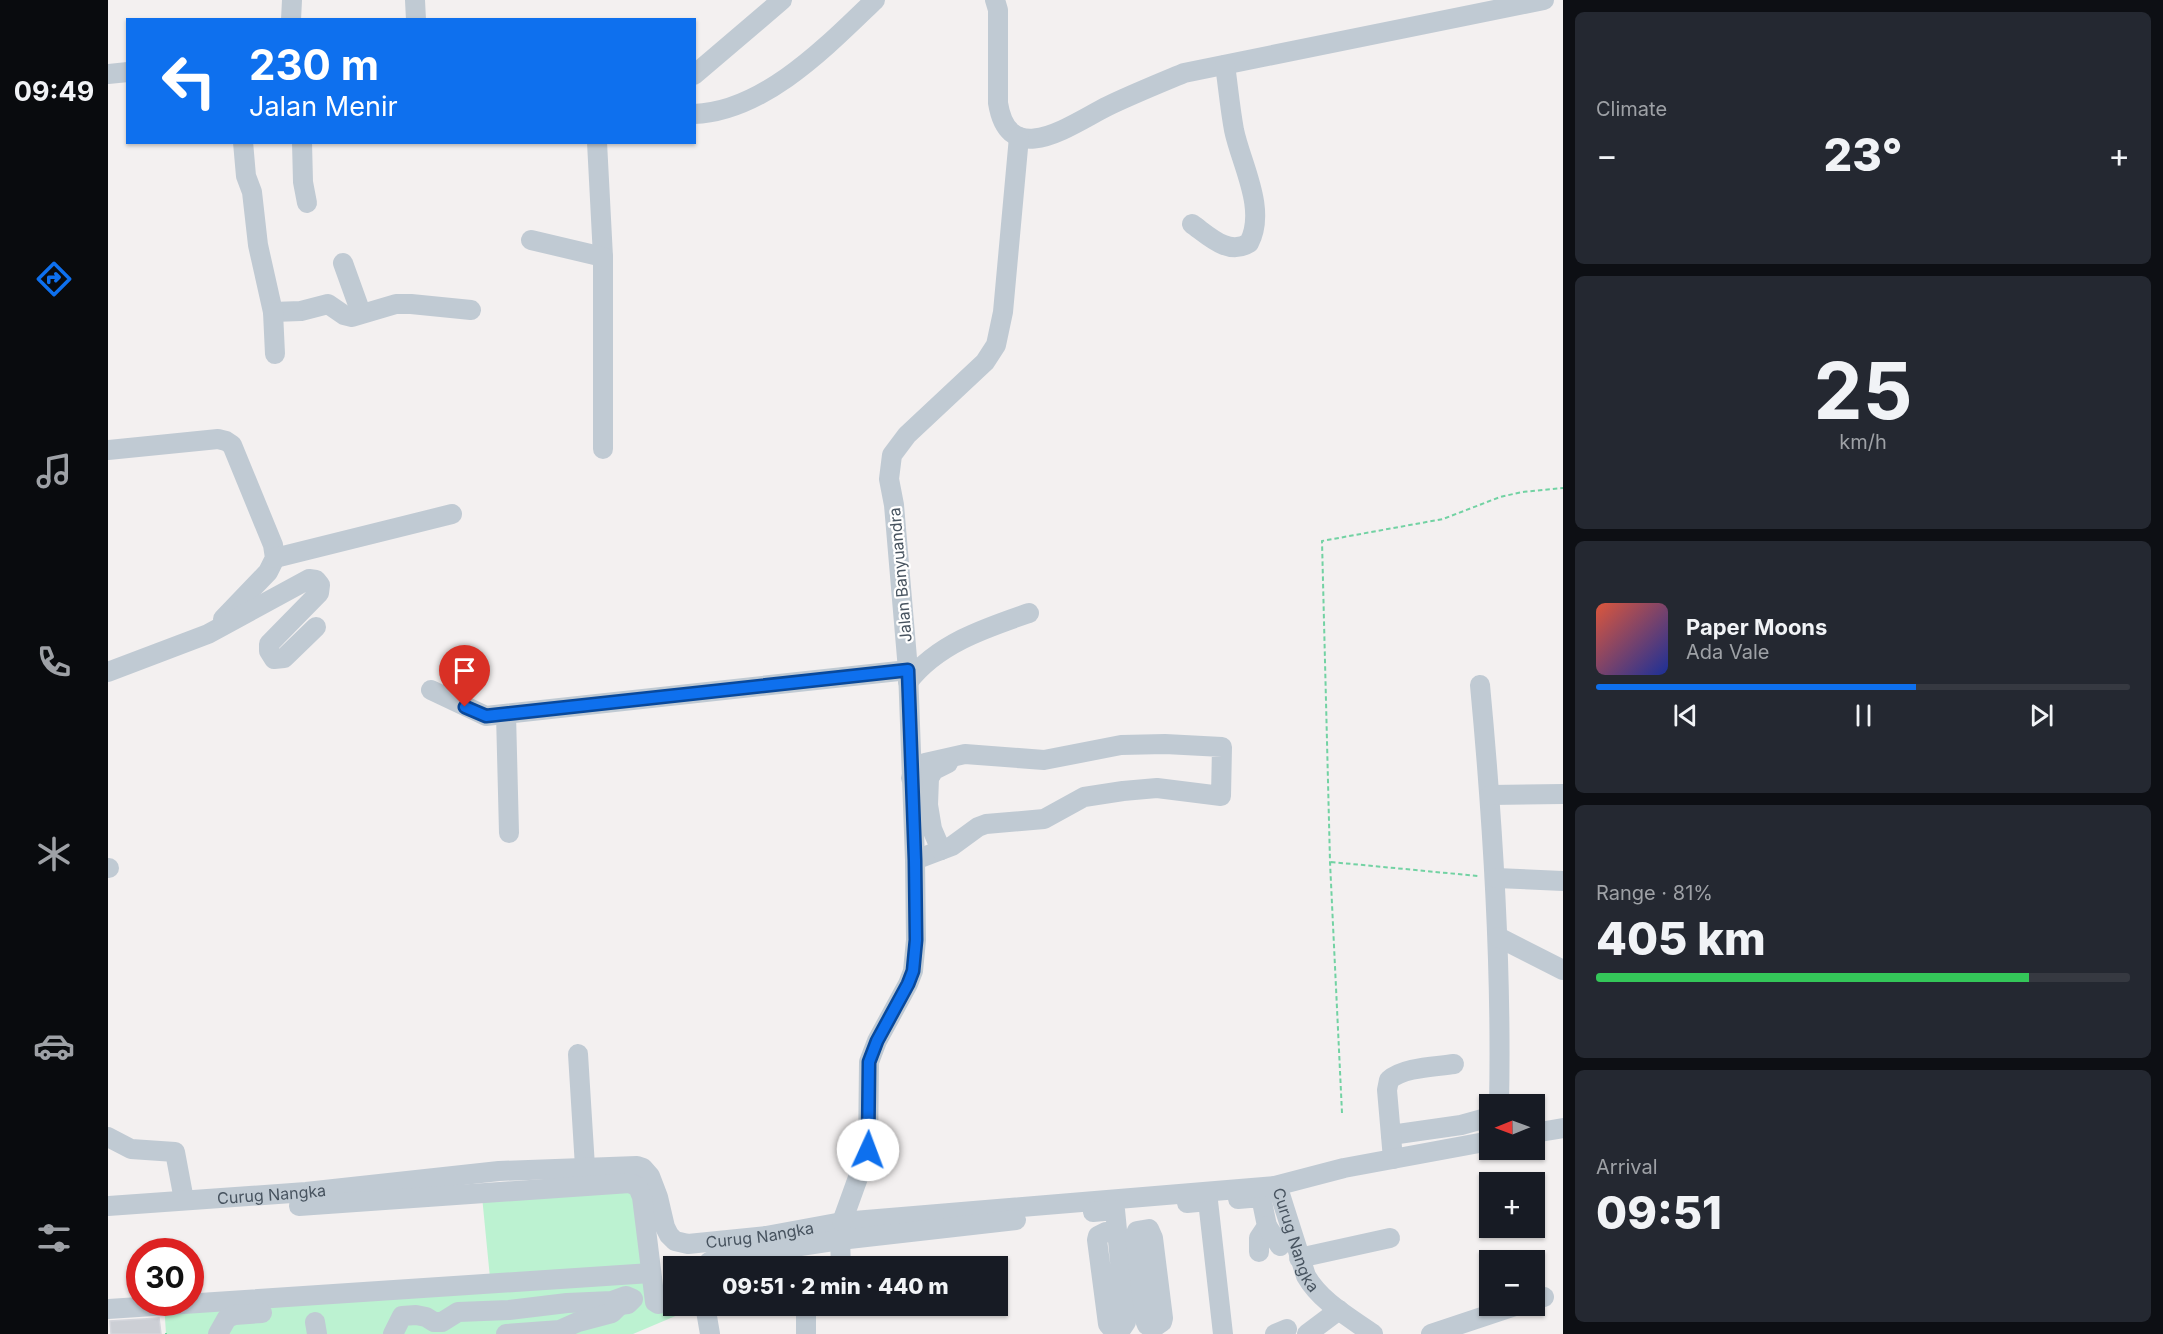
<!DOCTYPE html>
<html lang="en">
<head>
<meta charset="utf-8">
<style>
  :root { --surface:#171b24; --page:#242831; --text:#f1f3f6; --muted:#9ea1a6; --line:#363941; --accent:#0e70ee }
  body { margin:0; font-family:Inter,sans-serif; background:var(--page); color:var(--text); height:100vh; display:flex; flex-direction:column; font-size:22px; white-space:nowrap }
  * { box-sizing:border-box; margin:0 }
  p { font-size:20px; color:var(--muted) }
  .icon { flex:none; width:33px; height:33px; fill:none; stroke:currentColor; stroke-width:2; stroke-linecap:round; stroke-linejoin:round }
  .map { position:relative; flex:1; overflow:hidden }
  .sheet { display:flex; flex-direction:column; gap:12px; padding:12px; background:#0d0f14; width:600px }
  .sheet>* { flex:none }
  .guide { position:absolute; left:18px; top:18px; width:570px; height:126px; border-radius:0px; box-shadow:0 2px 4px #0004; background:#0e70ee; color:#fff; overflow:hidden }
  .needle { width:39px; rotate:269deg }
  .buttons { position:absolute; left:1371px; top:1094px; display:grid; gap:12px }
  .buttons a { display:grid; place-items:center; width:66px; height:66px; border-radius:0px; background:var(--surface); box-shadow:0 2px 4px #0004; font-size:30px }
  .speed { position:absolute; left:18px; top:1238px; display:flex; gap:12px; font-size:30px; font-weight:700; text-align:center }
  .speed>* { display:grid; place-content:center; width:78px; height:78px; border-radius:50%; background:var(--surface); box-shadow:0 2px 4px #0004; line-height:1 }
  .speed .limit { border:9px solid #d22; background:#fff; color:#111 }
  .pin { position:absolute; display:grid; place-items:center; width:51px; height:51px; color:#fff; margin:-62px -26px; border-radius:50% 50% 50% 0; rotate:-45deg; box-shadow:0 0 6px #0007 }
  .pin .icon { rotate:45deg }
  .me { position:absolute; width:66px; margin:-33px; rotate:2deg; stroke-linejoin:round; filter:drop-shadow(0 0 4px #0008) }
  .turn { display:flex; align-items:center; gap:21px; height:126px; padding:0 24px; font-size:27px }
  .turn .icon { width:78px; height:78px; stroke-width:2.5 }
  .turn b { display:block; font-size:42px; line-height:51px }
  .big { font-size:45px; font-weight:800; line-height:1.1 }
  .sheet .widget { flex:1; display:flex; flex-direction:column; justify-content:center; gap:9px; min-width:0; padding:0 21px; border-radius:9px; background:var(--page) }
  .sheet .dial { align-items:center; gap:0 }
  .dial b { font-size:78px; line-height:1 }
  .song { display:flex; align-items:center; gap:18px }
  .cover { width:72px; height:72px; border-radius:9px; background:linear-gradient(135deg,hsl(10 70% 55%),hsl(230 70% 35%)) }
  .played { height:6px; border-radius:3px; background:linear-gradient(90deg,var(--accent) 60%,var(--line) 60%) }
  .keys { display:flex; justify-content:space-around; direction:ltr }
  .heat { display:flex; justify-content:space-between; align-items:center; font-size:33px; direction:ltr }
  .charge { height:9px; border-radius:4px; background:linear-gradient(90deg,#34c759 81%,var(--line) 0) }
  .trip { position:absolute; left:555px; top:1256px; width:345px; height:60px; border-radius:0px; background:var(--surface); box-shadow:0 2px 4px #0004; font-weight:800; line-height:60px; text-align:center }
  main { display:flex; flex:1; min-height:0 }
  .menu { display:flex; flex-direction:column; width:108px; justify-content:space-around; align-items:center; background:#090b0e; color:var(--muted) }
  .menu .icon { width:42px; height:42px }
  .menu .current { color:var(--accent) }
  .menu b { font-size:27px; color:var(--text) }
  .map>svg:first-child { display:block }
</style>
</head>
<body>
<main>
<nav class="menu">
<b>09:49</b>
<svg class="icon current" aria-label="directions" viewBox="0 0 24 24"><path d="M12 3l9 9-9 9-9-9zM9 14v-3h6M13 9l2 2-2 2"/></svg>
<svg class="icon" aria-label="music" viewBox="0 0 24 24"><path d="M9 18V5l10-2v13"/><circle cx="6" cy="18" r="3"/><circle cx="16" cy="16" r="3"/></svg>
<svg class="icon" aria-label="phone" viewBox="0 0 24 24"><path d="M5 4h4l2 5-3 2q2 4 5 5l2-3 5 2v4C11 20 4 13 5 4z"/></svg>
<svg class="icon" aria-label="climate" viewBox="0 0 24 24"><path d="M12 3v18M4 7l16 10M4 17L20 7"/></svg>
<svg class="icon" aria-label="car" viewBox="0 0 24 24"><path d="M5 17H2v-5l4-1 3-4h7l3 4 3 1v5h-3M9 17h6M6 11h13"/><circle cx="7" cy="17" r="2"/><circle cx="17" cy="17" r="2"/></svg>
<svg class="icon" aria-label="filters" viewBox="0 0 24 24"><path d="M4 7h16M4 17h16"/><circle cx="9" cy="7" r="2"/><circle cx="15" cy="17" r="2"/></svg>
</nav>
<div class="map">
<svg width="1455" height="1334" viewBox="0 0 1455 1334">
  <rect width="100%" height="100%" fill="#f3f0f0"/>
  <path fill="#bcf2d1" d="M523,1179L548,1303L584,1305V1309L525,1334H58L56,1302L382,1278L373,1186Z"/>
  <path fill="#cccfd5" stroke="#d4d6dc" stroke-width="1.5" d="M51,1318L53,1334H3L2,1321Z"/>
  <g fill="none" stroke-linecap="round" stroke-linejoin="round">
    <path stroke="#72d2a3" stroke-width="2" stroke-dasharray="4.5 3" stroke-linecap="butt" d="M1223,862L1370,876
      M1234,1113L1222,862L1214,541L1335,519L1392,497L1414,492L1455,488
      M58,1333V1334"/>
    <g stroke="#c0cad3" stroke-width="20">
      <path d="M307,0L308,20"/>
      <path d="M887,0L890,10V103C901,172 965,123 1000,106C1025,94 1050,84 1076,73L1436,0"/>
      <path d="M183,20L184,0"/>
      <path d="M0,74L20,72"/>
      <path d="M586,75L674,0"/>
      <path d="M586,114C656,112 720,45 767,0"/>
      <path d="M135,142L138,176L144,192L150,245L165,312L193,311L220,304L236,315L244,317L288,304H303L363,310"/>
      <path d="M194,142L195,182L199,203"/>
      <path d="M489,142L495,257V449"/>
      <path d="M1084,224C1101,236 1120,256 1141,243C1159,209 1133,164 1126,130C1122,108 1120,86 1117,65"/>
      <path d="M423,240L495,257"/>
      <path d="M235,263L253,313"/>
      <path d="M165,312L167,354"/>
      <path d="M0,450L110,439L118,441L124,445L165,545L167,558L160,572L115,619"/>
      <path d="M167,558L344,514"/>
      <path d="M0,672L100,634L201,579L208,580L212,585L211,593L161,644V651L166,659L176,658L208,627"/>
      <path d="M800,682C829,644 877,628 921,613"/>
      <path d="M1372,685C1385,824 1394,964 1391,1104"/>
      <path d="M323,690L378,716L800,670"/>
      <path d="M398,714L401,833"/>
      <path d="M803,778L817,763L857,754L936,760L1013,745L1057,744L1114,747L1113,796L1049,788L1015,791L976,797L936,819L878,824L870,827L844,846L807,860"/>
      <path d="M1382,795L1455,794"/>
      <path d="M833,850L824,829L820,805L821,778L826,770L840,763"/>
      <path d="M0,868H1"/>
      <path d="M1388,878L1455,881"/>
      <path d="M1390,937L1455,970"/>
      <path d="M470,1054L477,1167"/>
      <path d="M1426,1133L1455,1128"/>
      <path d="M1283,1135L1353,1125L1382,1117"/>
      <path d="M0,1137L23,1149L67,1152L76,1200"/>
      <path d="M1285,1159L1279,1090L1281,1080C1296,1067 1326,1067 1346,1064"/>
      <path d="M1167,1186L1236,1168L1382,1141"/>
      <path d="M1130,1199L1153,1197L1159,1226L1151,1238V1252"/>
      <path d="M1079,1203L1100,1201L1115,1334"/>
      <path id="s1" d="M0,1206L198,1192L391,1171L529,1166L535,1168L542,1176L550,1197L557,1227L561,1235L567,1241L580,1244L658,1236L734,1222L1167,1186L1171,1191L1198,1276C1213,1302 1241,1317 1265,1334"/>
      <path d="M191,1206L522,1183L530,1187L534,1197L547,1302L550,1304L566,1301"/>
      <path d="M985,1212L1007,1210L1018,1322L1014,1328L1005,1330L1000,1324L989,1240L990,1236L998,1232L1009,1234"/>
      <path d="M734,1222L760,1150L761,1062L769,1041L800,984L805,971L808,940L807,860L800,670L786,505L781,479L784,455L799,435L877,362L888,345L895,312L911,137"/>
      <path d="M1159,1226L1172,1246"/>
      <path d="M1041,1229L1045,1238L1055,1318L1054,1322L1048,1326L1039,1325L1037,1320L1027,1236L1029,1231Z"/>
      <path d="M732,1240L733,1266"/>
      <path d="M1191,1258L1282,1238"/>
      <path d="M602,1266L601,1262L607,1259L732,1240L908,1220"/>
      <path d="M1426,1300L1436,1297"/>
      <path d="M597,1305L602,1334"/>
      <path d="M698,1305V1334"/>
      <path d="M0,1309L543,1273"/>
      <path d="M207,1322L209,1334"/>
      <path d="M110,1334L119,1318L127,1315L154,1313"/>
      <path d="M285,1334L294,1316L308,1315L318,1317L326,1322H334L350,1312L401,1310L459,1303L504,1301L518,1296L525,1299L520,1304L512,1305L510,1299"/>
      <path d="M398,1334L452,1330L470,1322L504,1313L512,1305"/>
      <path d="M1167,1334L1179,1329"/>
      <path d="M1199,1334L1231,1310"/>
      <path d="M1323,1334L1410,1305"/>
    </g>
  </g>
  <g fill="none" stroke-linecap="round" stroke-linejoin="round">
    <defs>
      <path id="route" d="M357,707L378,716L800,670L807,860L808,940L805,971L800,984L769,1041L761,1062L760,1150"/>
    </defs>
    <use href="#route" stroke="#09499b" stroke-width="15"/>
    <use href="#route" stroke="#0e70ee" stroke-width="10"/>
  </g>
  <g text-anchor="middle" dominant-baseline="central" stroke-width="4.5" stroke-linejoin="round" paint-order="stroke">
    <g font-size="16" fill="#47535f" stroke="#fff">
      <text transform="translate(792 575) rotate(-95)">Jalan Banyuandra</text>
      <text stroke="none"><textPath href="#s1" startOffset="164">Curug Nangka</textPath></text>
      <text stroke="none"><textPath href="#s1" startOffset="704">Curug Nangka</textPath></text>
      <text stroke="none"><textPath href="#s1" startOffset="1280">Curug Nangka</textPath></text>
    </g>
  </g>
</svg>
<div class="buttons">
<a><svg class="needle" viewBox="-14 -14 28 28"><path d="M0-13l5 13h-10z" fill="#e53935"/><path d="M0 13l5-13h-10z" fill="#9ea1a6"/></svg></a>
<a>+</a>
<a>−</a>
</div>
<div class="speed"><div class="limit">30</div></div>
<div class="pin" style="left:357px;top:707px;background:#d93025"><svg class="icon" aria-label="arrive" viewBox="0 0 24 24"><path d="M6 21V4h12l-3 4 3 4H6"/></svg></div>
<svg class="me" style="left:760px;top:1150px" viewBox="-20 -20 40 40"><circle r="19" fill="#fff"/><path d="M0-13L10 11 0 6-10 11z" fill="#0e70ee"/></svg>
<div class="trip">09:51 · 2 min · 440 m</div>
<div class="guide">
<div class="turn"><svg class="icon" aria-label="left" viewBox="0 0 24 24"><path d="M17 20v-9H6M10 6l-5 5 5 5"/></svg><div><b>230 m</b>Jalan Menir</div></div>
</div>
</div>
<section class="sheet">
<div class="widget"><p>Climate</p>
<div class="heat"><a>−</a><b class="big">23°</b><a>+</a></div>
</div>
<div class="widget dial"><b>25</b><p>km/h</p></div>
<div class="widget">
<div class="song"><i class="cover"></i><div><b>Paper Moons</b><p>Ada Vale</p></div></div>
<div class="played"></div>
<div class="keys"><svg class="icon" aria-label="previous" viewBox="0 0 24 24"><path d="M18 5L8 12l10 7zM5 5v14"/></svg><svg class="icon" aria-label="pause" viewBox="0 0 24 24"><path d="M8 5v14M16 5v14"/></svg><svg class="icon" aria-label="next" viewBox="0 0 24 24"><path d="M6 5l10 7-10 7zM19 5v14"/></svg></div>
</div>
<div class="widget"><p>Range · 81%</p><b class="big">405 km</b><div class="charge"></div></div>
<div class="widget"><p>Arrival</p><b class="big">09:51</b></div>
</section>
</main>
</body>
</html>
